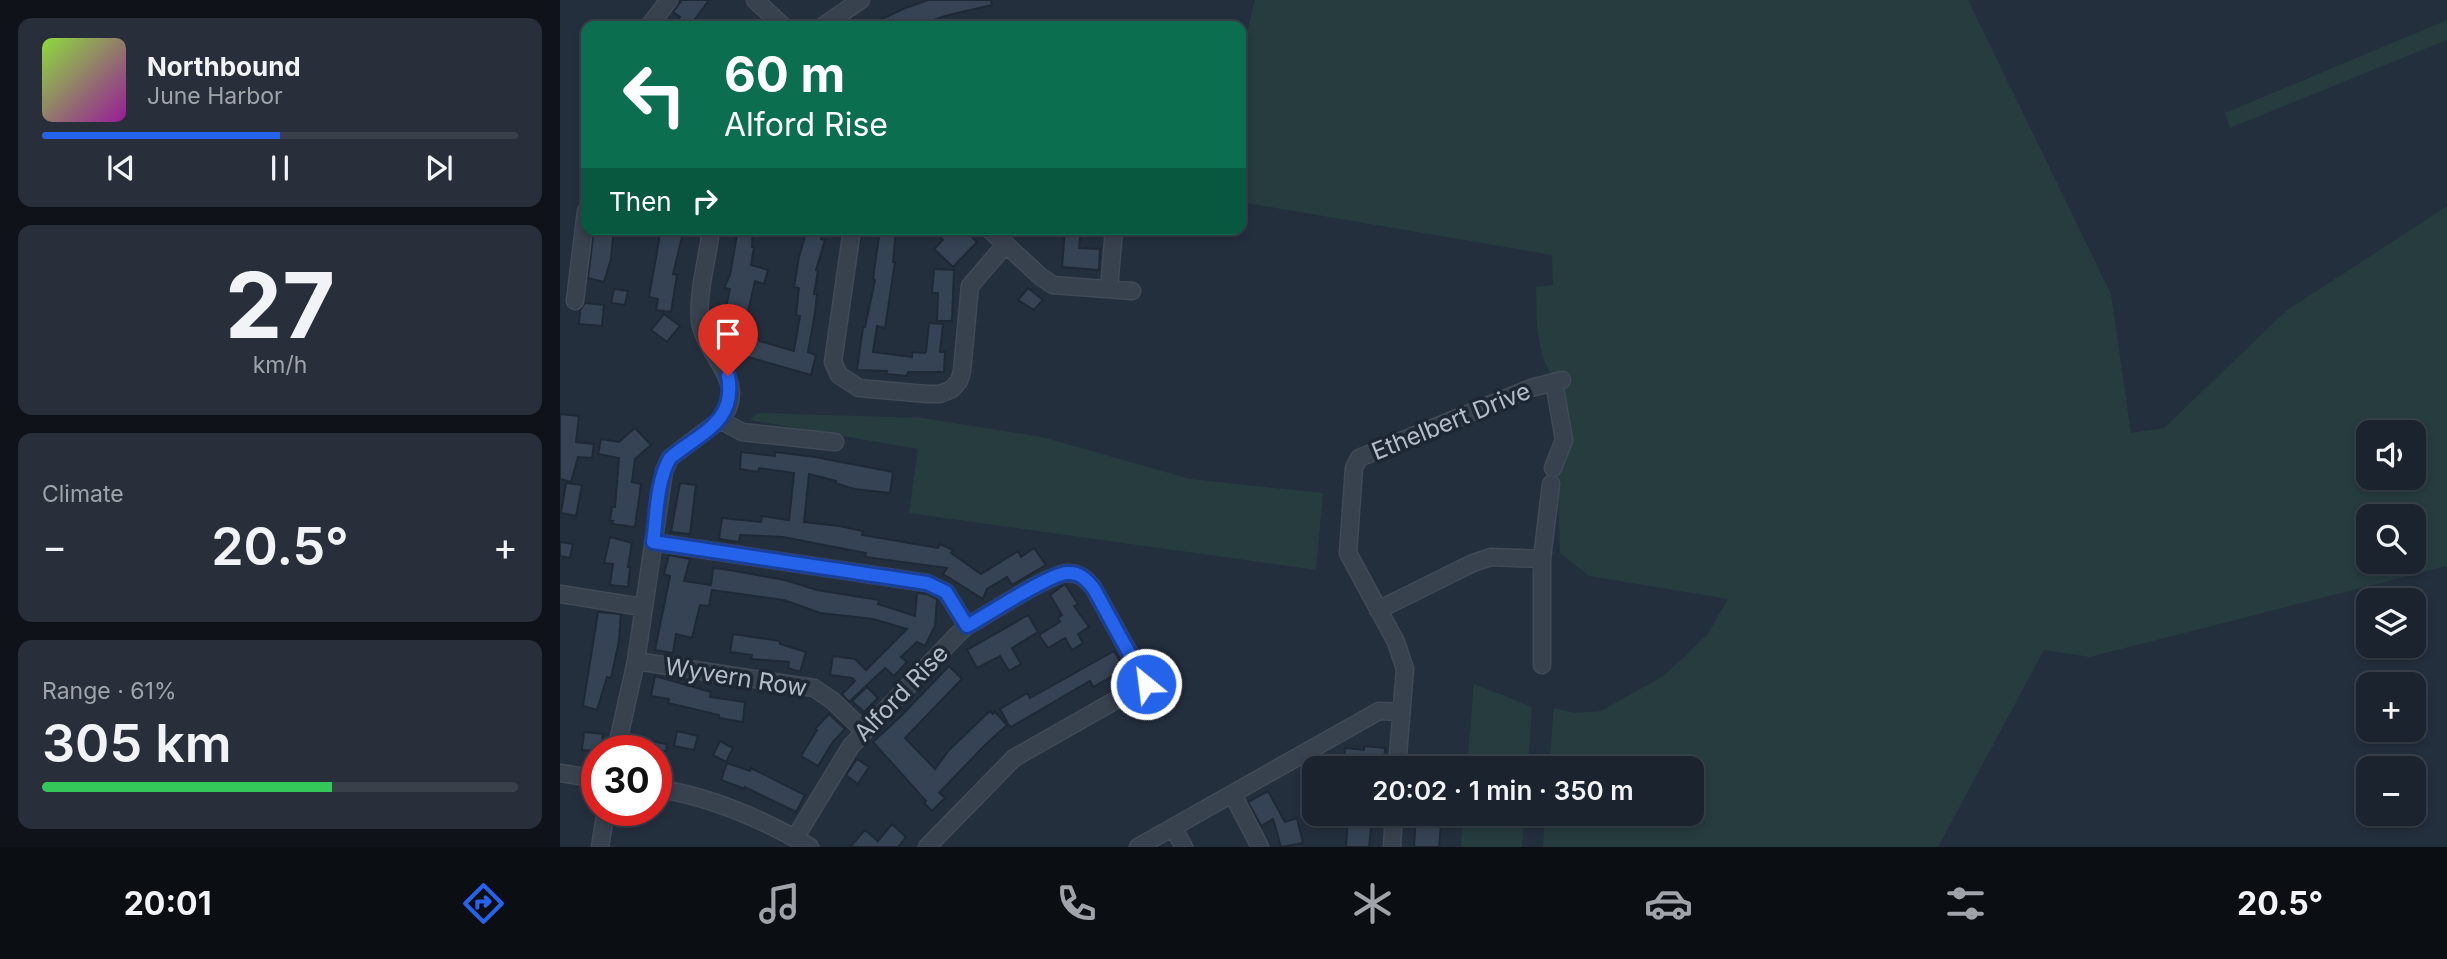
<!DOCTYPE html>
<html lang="en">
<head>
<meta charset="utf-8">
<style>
  :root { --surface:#1b232e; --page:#282f3a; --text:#f1f3f6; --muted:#a0a4aa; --line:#39404a; --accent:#2563eb }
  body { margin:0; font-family:Inter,sans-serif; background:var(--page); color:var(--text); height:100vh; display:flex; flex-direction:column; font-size:26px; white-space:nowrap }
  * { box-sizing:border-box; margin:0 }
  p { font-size:23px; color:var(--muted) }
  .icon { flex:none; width:38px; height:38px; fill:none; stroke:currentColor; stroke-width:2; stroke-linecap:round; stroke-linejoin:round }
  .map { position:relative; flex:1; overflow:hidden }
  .drawer { display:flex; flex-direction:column; gap:18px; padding:18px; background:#0f1319; width:560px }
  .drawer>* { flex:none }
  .banner { position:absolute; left:21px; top:21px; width:665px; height:214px; border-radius:14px; box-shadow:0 4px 10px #0003,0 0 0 2px var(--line); background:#0b6e4f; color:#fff; overflow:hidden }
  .tools { position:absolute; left:1796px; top:420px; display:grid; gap:14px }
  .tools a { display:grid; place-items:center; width:70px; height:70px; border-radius:14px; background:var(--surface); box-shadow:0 4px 10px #0003,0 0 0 2px var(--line); font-size:35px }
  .speed { position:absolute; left:21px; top:735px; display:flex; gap:14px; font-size:35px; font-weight:700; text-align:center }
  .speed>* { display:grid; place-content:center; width:91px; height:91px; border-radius:50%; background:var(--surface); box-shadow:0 4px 10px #0003,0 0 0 2px var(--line); line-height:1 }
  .speed .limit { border:10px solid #d22; background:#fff; color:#111 }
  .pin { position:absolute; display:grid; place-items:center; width:60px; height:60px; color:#fff; margin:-72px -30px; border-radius:50% 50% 50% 0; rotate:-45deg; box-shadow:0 0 7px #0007 }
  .pin .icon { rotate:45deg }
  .me { position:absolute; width:77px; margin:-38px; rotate:331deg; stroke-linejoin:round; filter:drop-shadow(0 0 5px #0008) }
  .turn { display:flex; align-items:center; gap:24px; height:147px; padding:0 28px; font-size:32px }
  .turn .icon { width:91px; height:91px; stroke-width:2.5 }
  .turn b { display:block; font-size:49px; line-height:60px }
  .then { display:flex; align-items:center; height:66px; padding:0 28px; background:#0003; gap:14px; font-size:26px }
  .big { font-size:52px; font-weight:600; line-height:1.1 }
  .drawer .card { flex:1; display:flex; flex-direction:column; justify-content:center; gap:10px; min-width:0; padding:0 24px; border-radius:14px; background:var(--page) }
  .drawer .dial { align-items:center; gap:0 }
  .dial b { font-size:91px; line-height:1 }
  .song { display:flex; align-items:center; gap:21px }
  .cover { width:84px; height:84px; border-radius:10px; background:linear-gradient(135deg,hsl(90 70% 55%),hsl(300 70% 35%)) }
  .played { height:7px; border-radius:4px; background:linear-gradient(90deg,var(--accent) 50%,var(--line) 50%) }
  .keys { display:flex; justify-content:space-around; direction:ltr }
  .heat { display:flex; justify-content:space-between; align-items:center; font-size:38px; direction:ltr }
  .charge { height:10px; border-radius:5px; background:linear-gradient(90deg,#34c759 61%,var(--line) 0) }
  .trip { position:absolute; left:742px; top:756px; width:402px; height:70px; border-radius:14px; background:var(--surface); box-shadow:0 4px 10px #0003,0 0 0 2px var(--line); font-weight:600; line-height:70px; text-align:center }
  .dock { display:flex; height:112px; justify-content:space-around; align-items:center; background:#0b0e12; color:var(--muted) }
  .dock .icon { width:49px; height:49px }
  .dock .current { color:var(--accent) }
  .dock b { font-size:32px; color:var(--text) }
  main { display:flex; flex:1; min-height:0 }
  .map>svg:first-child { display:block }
</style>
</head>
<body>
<main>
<section class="drawer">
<div class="card">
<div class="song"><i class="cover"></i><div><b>Northbound</b><p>June Harbor</p></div></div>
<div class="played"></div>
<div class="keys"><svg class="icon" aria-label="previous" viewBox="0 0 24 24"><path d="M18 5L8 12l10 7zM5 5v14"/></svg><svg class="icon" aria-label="pause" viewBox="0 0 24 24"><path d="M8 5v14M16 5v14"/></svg><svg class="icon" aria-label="next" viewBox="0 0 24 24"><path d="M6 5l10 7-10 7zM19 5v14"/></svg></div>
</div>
<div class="card dial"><b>27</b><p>km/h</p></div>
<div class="card"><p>Climate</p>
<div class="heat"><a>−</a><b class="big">20.5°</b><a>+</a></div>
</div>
<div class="card"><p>Range · 61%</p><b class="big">305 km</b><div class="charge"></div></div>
</section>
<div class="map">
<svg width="1887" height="847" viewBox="0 0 1887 847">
  <rect width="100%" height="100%" fill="#242f3e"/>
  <path fill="#263c3f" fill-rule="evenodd" d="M695,0H1408L1551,294L1571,433L1604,428L1726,311L1887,206V566L1530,657L1484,650L1378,847H983L985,814H1132V768H989L994,708L1015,713L1041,711L1105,675L1147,635L1168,599L1029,576L1000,553L996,435L999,394L983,358L977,329L976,287L993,285L992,255L681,202V56ZM1808,432H1853V478H1808ZM1808,516H1853V562H1808Z
    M1887,20V40L1670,128L1665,113Z
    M198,413L363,418L482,437L630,479L763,493L756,570L349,513L358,449L190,420Z
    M914,684L972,707L968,768H907Z
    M903,814H964L962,847H901Z"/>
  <path fill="#364354" stroke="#1f2835" stroke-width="2" d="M122,0H149L130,26H114L120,17L113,12Z
    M368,0H431L432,5L385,16L357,26H307L343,9Z
    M34,229H54L51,259L44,282L28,278Z
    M101,229H124L113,274L117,275L111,312L96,310L98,299L89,297Z
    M178,229H193L192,247H194L191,265L208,270L204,284L195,281L186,321L164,316L170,289L164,288L170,275Z
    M247,229H264L261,239L265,240L256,270L258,271L254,294H257L255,313L248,352L256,355L251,375L188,357L175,342L189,329L200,341L234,351L240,316L236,315L239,288L234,287L239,257Z
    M320,229H336L333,262H335L325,328L317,326L313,352L352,357V352L364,353L366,352L369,323L383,324L380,352H385L384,372H348L347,376L326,374L327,371L297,370L303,327H305L315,280L313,279Z
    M373,229H404L417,242L393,267L374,249L383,240Z
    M505,229H521L519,248L540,249L539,270L502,267Z
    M374,269L394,270L392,321H377L378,293H372Z
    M468,288L483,300L474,310L458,300Z
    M54,289L68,291L65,305L51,303Z
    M25,303L44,305L42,326L19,324L20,310Z
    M104,314L120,326L107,342L91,330Z
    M0,414L19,416L16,442L34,444L32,458L18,457L11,482L0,479Z
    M75,428L91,445L75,459L72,482L81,484L75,527L52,524L53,521H50L52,507H55L59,458L38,454L41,439L59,442Z
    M181,452L215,456V452L255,457L333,472L330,493L294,489L275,483L276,481L249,474L244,522L279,526L303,531L302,535L378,548L380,544L393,550L391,553L421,574L458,551L461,557L474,548L486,565L452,585L447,577L427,589L423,599L383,574L387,568L305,557L306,553L223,537L180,535L179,542L159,539L162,518L201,522L202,516L229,520L234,473L199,468L198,472L180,469Z
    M6,483L22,485L16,516L1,513Z
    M120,483L136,485L130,534L111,532Z
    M50,537L72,543L68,567H70L68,587L50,585L53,564L44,563Z
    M0,542L13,544L10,558L0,556Z
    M109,555L130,559L124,581L151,585L153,568L163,569L225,580L257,590L319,600L318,604L355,616L357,593L367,594L377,599L375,626L365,646L357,642L341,657L347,662L334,676L325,668L289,702L282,694L295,681L292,678L270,675L273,656L295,659L306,670L347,629L313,619L260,613L224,600L152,590L149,606L140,605L132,638L116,634L113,653L95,650L110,576L104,574Z
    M505,584L518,604L514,606L529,627L518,634L523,643L512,650L505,638L488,648L479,635L500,622L498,618L502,615L490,595Z
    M38,612L61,614L59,641L51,678L47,677L37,710L23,706Z
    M468,615L478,632L452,648L461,664L449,671L440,656L417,668L407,650Z
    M173,634L220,641V644L246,652L240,672L228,668L229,662L191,659L192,655L170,652Z
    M554,651L565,669L533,687L530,681L451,727L448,724L440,709L467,693L470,698Z
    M389,666L402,679L345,738L375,769L389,750L430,711L433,714L435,712L447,725L424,746L379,793L385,798L372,811L364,803L366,801L313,742L340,717Z
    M95,676L151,692L150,697L185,702L183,722L159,718V715L108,703L109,699L91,696Z
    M307,687L318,698L304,712L292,701Z
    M269,714L285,729L272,743L258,766L241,756L257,730L255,729Z
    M117,731L138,736L134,750L114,746Z
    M24,732L43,734L41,751L22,750Z
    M73,738L107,744L106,751H71Z
    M160,741L173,748L166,762L153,755Z
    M804,746L825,748L824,768H783L785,748L804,750Z
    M297,759L309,767L298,784L286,775Z
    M167,763L190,771L191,768L245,795L236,812L185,787V789L161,780Z
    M708,791L725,822L737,818L743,843L721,847L713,819L701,826L688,802Z
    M856,814H882L879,847H854Z
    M788,817L812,819L809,847H786Z
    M332,824L346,837L338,847H290L305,830L318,841Z"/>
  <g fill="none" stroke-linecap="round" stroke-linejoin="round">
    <defs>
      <path id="minor" d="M195,0L223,26
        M89,26L109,0
        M263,26L301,0
        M292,229L273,362L279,375L299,388L367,394H380L392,389L399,381L402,371L410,286L445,245
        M429,229L481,277L493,285L572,291
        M549,289L554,229
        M15,301L26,211
        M160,420L182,432L275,442
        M993,468L1004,440L994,382
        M93,542L367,583L386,592L407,626
        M0,594L82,607
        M818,610L913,563L931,557L982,559
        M76,661L254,688L273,701L304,731
        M982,665V559L991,484
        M56,751L76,661L104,471L110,458L160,420C192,384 144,355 140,321C137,294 148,257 151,229
        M837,768L845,669L836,642L788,553L794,468L799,458L971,388L1002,380
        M0,773L37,779
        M96,788C151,797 203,819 250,847
        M673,795L700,847
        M613,827L624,847
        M235,838L291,746L397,635L407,626C427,615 489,574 507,573C520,572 527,580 534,589L586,683L454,758L367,847
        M40,847L46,810
        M578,847L819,711L841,712
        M832,847L834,814"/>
    </defs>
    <use href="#minor" stroke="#414a57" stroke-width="19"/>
    <use href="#minor" stroke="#38414e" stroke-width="16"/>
  </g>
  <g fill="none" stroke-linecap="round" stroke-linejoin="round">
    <defs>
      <path id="route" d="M168,376C177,422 140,433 110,458C96,482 97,516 93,542L367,583L386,592L407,626C427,615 489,574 507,573C520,572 527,580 534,589L586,684"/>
    </defs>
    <use href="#route" stroke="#184099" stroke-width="18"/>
    <use href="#route" stroke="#2563eb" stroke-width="12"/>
  </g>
  <g text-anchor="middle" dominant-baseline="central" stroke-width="7" stroke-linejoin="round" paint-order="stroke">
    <g font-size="24" fill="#b4bcc9" stroke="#1d2633">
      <text transform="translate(891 421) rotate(-22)">Ethelbert Drive</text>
      <text transform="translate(176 677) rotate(9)">Wyvern Row</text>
      <text transform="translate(341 693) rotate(-46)">Alford Rise</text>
    </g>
  </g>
</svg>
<div class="tools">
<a><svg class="icon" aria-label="sound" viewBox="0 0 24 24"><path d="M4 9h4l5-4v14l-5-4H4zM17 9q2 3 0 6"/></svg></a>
<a><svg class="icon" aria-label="search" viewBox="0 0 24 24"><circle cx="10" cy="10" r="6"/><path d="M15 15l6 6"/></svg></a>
<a><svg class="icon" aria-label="layers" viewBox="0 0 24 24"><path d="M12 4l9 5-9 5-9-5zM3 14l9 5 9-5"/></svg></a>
<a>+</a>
<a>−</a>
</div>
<div class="speed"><div class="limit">30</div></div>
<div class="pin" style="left:168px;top:376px;background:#d93025"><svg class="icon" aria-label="arrive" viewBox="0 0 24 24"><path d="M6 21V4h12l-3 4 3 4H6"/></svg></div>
<svg class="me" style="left:586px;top:684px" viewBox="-20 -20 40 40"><circle r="17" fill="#2563eb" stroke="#fff" stroke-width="3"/><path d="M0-11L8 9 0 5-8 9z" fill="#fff"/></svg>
<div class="trip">20:02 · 1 min · 350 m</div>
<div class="banner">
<div class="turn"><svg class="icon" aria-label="left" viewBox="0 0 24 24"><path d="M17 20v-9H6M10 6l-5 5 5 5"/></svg><div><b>60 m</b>Alford Rise</div></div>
<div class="then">Then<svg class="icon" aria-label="right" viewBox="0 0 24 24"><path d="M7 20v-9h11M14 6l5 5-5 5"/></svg></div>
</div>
</div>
</main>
<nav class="dock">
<b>20:01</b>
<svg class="icon current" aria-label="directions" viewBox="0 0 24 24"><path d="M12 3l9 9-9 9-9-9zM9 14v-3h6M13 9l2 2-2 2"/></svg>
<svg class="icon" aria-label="music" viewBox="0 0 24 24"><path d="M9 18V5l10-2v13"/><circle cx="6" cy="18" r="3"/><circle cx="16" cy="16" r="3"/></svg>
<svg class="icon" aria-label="phone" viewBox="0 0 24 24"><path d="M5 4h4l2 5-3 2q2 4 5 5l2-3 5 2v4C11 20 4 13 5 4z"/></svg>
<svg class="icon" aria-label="climate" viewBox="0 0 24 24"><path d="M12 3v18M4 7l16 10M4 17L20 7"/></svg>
<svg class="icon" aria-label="car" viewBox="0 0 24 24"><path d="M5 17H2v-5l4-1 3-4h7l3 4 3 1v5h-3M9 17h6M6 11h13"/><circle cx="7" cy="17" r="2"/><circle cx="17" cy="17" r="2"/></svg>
<svg class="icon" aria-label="filters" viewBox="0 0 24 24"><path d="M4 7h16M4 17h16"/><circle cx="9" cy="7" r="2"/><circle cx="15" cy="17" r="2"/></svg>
<b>20.5°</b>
</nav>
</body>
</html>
